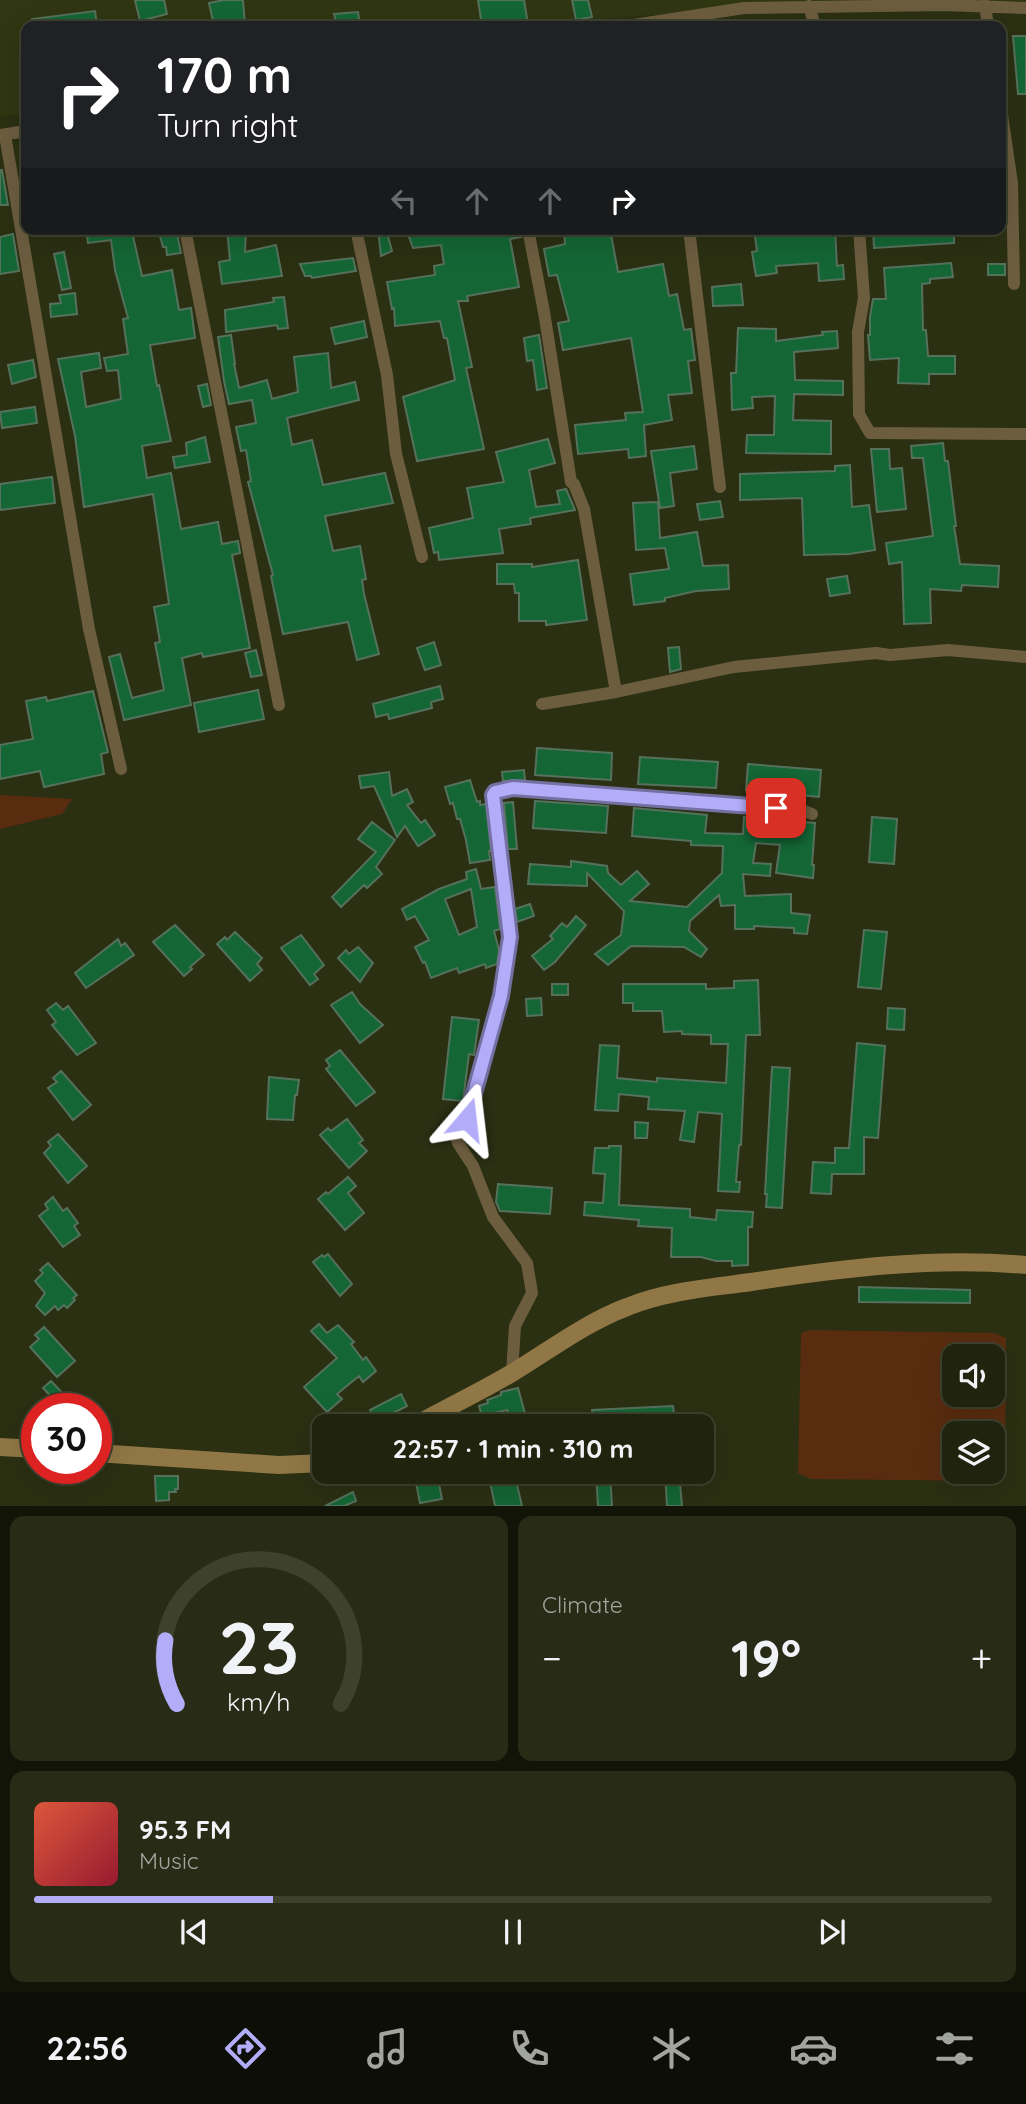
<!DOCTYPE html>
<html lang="en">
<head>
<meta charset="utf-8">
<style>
  :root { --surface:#20240e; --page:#282c17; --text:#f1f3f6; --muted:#a2a49e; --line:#3d412e; --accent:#b3adf9 }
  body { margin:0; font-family:Quicksand,sans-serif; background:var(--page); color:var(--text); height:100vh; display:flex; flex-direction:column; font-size:26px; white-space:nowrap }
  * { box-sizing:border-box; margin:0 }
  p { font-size:23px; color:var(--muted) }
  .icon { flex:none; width:38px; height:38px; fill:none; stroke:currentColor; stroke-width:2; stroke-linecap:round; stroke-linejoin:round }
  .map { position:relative; height:1506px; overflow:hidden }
  .details { display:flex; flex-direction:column; gap:10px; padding:10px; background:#121408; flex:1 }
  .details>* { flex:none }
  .hud { position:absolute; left:21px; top:21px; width:985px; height:214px; border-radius:14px; box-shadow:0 7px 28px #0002,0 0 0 2px var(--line); background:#202124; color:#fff; overflow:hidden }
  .controls { position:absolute; left:942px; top:1344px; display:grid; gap:14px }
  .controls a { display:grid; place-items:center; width:63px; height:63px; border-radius:14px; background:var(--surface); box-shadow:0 7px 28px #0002,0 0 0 2px var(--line); font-size:35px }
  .speed { position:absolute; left:21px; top:1393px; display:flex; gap:14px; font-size:35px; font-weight:700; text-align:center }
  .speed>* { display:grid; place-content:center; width:91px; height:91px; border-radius:50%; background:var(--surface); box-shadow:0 7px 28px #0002,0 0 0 2px var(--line); line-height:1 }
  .speed .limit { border:10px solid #d22; background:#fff; color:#111 }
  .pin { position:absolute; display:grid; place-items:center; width:60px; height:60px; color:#fff; margin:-30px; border-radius:14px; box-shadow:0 4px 10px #0006 }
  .me { position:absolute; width:77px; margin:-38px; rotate:17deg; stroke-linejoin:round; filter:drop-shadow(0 0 5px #0008) }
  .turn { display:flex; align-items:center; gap:24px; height:147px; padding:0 21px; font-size:32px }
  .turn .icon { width:91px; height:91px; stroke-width:2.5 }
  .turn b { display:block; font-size:49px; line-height:60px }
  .lanes { display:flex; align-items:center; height:66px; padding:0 21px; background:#0003; justify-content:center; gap:35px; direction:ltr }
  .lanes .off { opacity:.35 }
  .big { font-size:52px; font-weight:700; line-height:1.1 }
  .details .tile { flex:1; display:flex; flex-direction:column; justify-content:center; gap:10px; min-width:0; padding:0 24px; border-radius:14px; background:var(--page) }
  .details .dial { align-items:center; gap:0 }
  .dial svg { height:182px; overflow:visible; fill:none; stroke:var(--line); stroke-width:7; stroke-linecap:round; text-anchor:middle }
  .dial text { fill:var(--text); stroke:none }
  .song { display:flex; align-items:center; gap:21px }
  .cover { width:84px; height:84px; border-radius:10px; background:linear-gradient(135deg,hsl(10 70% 55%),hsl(350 70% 35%)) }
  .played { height:7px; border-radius:4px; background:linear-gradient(90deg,var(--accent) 25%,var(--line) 25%) }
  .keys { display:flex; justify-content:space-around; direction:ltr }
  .heat { display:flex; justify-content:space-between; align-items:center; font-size:38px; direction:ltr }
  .details .tiles { flex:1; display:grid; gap:10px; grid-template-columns:1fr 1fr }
  .tile:last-child { grid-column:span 2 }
  .trip { position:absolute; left:312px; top:1414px; width:402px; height:70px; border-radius:14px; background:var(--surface); box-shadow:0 7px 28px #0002,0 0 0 2px var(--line); font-weight:700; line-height:70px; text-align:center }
  .menu { display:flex; height:112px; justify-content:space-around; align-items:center; background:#0d0e06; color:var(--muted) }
  .menu .icon { width:49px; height:49px }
  .menu .on { color:var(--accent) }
  .menu b { font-size:32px; color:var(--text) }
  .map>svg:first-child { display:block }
</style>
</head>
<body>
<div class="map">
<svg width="1026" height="1506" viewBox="0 0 1026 1506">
  <rect width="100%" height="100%" fill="#2b3013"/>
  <path fill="#303611" d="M0,0H1026V8H768L609,18L560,26H26V113L0,117Z"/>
  <path fill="#592c0f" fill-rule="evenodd" d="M0,795L72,799L62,814L0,829Z
    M810,1330L994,1333L1006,1338L1005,1476L992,1481L811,1479L798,1473L801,1333ZM954,1356H992V1395H954ZM954,1433H992V1472H954Z"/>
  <path fill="#146635" stroke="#55715c" stroke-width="2" fill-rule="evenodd" d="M135,0H164L167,14L140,21Z
    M224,0H243L245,26H214L209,3Z
    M478,0H524L528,24L482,26Z
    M572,0H588L592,17L576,20Z
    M95,11L97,26H33L32,19Z
    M358,12L360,26H337L334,14Z
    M1013,36H1026V94H1018Z
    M0,170H2L8,205H0Z
    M86,229H137L138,236H133L142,276L172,270L179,310L191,308L195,338L150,345L157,386L159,385L171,441L142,446L147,478L171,473L181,529L218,522L222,544L238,541L240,553L232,555L250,648L203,657L202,653L182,658L191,705L124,720L109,657L120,654L132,698L164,690L155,643L160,642L154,607L169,604L153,494L84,507L75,436L58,359L99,353L101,368L81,372L86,407L121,399L118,370L107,371L104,358L128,354L123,319L128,318L115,270L111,240L88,243Z
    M158,229H176L181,253L167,255L166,247H163Z
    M227,229H246L245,252L276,245L282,276L222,284L219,262L230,260Z
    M378,229H386L392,251L381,256Z
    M421,229L450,231V229H519L521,237L510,239L519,287L467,296L468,301H458L472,367L466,368L484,449L417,461L403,397L455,380L447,338H444L440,321L395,326L394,308L392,309L387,282L435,275L434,266L444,264L441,245L413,248L408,234Z
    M564,229H610L618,272L663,264L669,296L677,294L684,330L691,329L695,360L688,361L692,393L668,395L672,420L644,425L646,456L629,458L628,449L578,454L575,425L626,420L625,413L643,412L631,338L563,350L558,323L569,321L557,275L549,276L544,249L565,244Z
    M754,229H772V231L835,229L837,266L843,265L844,279L819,281L818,263L776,266L777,273L756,276L752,252L757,251Z
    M873,229H954V243L874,248Z
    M13,234L19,271L0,274V237Z
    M64,252L71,288L62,290L54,254Z
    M353,258L356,271L312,278L311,276H305L300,264Z
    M951,263L953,277L930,279V283L922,284L923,330H926L928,356H955V374H929V384L898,383L899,358L870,360L868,335H870V317L873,299H886L884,268Z
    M988,264H1005V275H988Z
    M741,284L743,305L713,306L712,287Z
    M75,293L77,314L51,317L50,304L61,303L59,295Z
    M284,297L288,328L278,329L277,325L226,332L225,310L274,302L273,298Z
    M364,321L367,337L335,344L331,328Z
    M738,328L776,329V341L823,335L822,332L837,331L838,348L794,352L795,380L843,381V395L794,394V396L793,420L831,421V454L746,453L747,435H774L775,396L752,397L753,408L732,410L731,373H736Z
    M231,335L235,364H234L239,388L267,380L272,399L298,392L294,357L328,353L331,388L355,382L359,400L287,418L292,445L312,440L323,485L385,473L393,503L325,516L333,551L360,546L366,579L362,580L364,594L379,654L357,660L348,622L283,634L271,576L273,575L248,482L251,481L246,450L241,451L236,427L256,423L252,400L229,404L224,381L218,337Z
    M539,335L547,388L537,390L533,360L527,361L524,338Z
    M33,360L36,377L12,384L8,365Z
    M207,384L211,405L203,407L198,386Z
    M35,407L37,423L2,428L0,412Z
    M205,437L210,462L175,468L173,457L187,455L186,443Z
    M548,439L555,463L529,470L536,507L560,504L557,491L566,489L575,510L530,518L531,524L499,529L503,553L439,560L438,552L434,553L429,528L473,518L467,488L504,482L496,452Z
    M943,443L945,461H948L956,526H954L960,564L999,566L998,587L962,585L961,591L930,589L931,623L904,624L902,562L889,564L886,543L933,536L923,458H912L911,446Z
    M694,446L697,469L670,473L674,506L660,508L651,451Z
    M871,449H889L890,469L902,468L906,509L877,512Z
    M850,465L852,507L869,505L875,550L849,554L804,555L802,498L740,500V474L835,471V466Z
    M52,477L55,503L0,510V484Z
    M720,501L723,517L700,520L697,504Z
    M658,502L660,538L697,532L703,566L728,565L729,589L696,591L665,598V601L634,605L630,574L669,569L665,548L636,550L633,503Z
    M578,560L587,620L546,625V621H519V593H515L514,584H497V564H532V567Z
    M847,576L850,593L830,596L827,579Z
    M434,642L441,665L425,670L417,648Z
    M679,647L681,669L670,672L668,648Z
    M256,650L262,675L251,677L245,653Z
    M440,686L443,699L431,702L432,708L389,719L388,714L376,717L373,704Z
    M258,690L264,719L199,732L194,703Z
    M93,691L108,752L101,754L104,774L44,787L40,771L0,779V745L33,739L26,701L46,697L47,701Z
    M537,748L612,753L611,780L535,775Z
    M640,757L718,762L716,788L638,784Z
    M748,764L821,770L819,797L746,790Z
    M524,770L525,780L503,781L502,772Z
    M389,772L392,796L407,789L413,802L407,805L421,823L425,820L435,835L418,846L405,826L397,837L374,786L361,788L359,776Z
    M470,780L477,802L480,801V805L486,804L491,851H489L490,860L470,863L466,840L460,819H457L453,803L450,804L445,787Z
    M535,801L608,806L606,833L533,828Z
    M513,802L517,849H508L504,803Z
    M634,808L707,815L705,833L743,834L744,817L815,823L812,865H814L813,878L776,873L780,845L756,843L753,863L771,864L770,876L743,874L745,896L791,894V913L810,915L807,934L794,933V928L754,926V929H735V905L721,906L719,895L690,921L689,931L707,949L701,957L684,947L631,946L608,965L595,954L621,935L624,911L587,873V886L528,884L530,864L571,867V861L607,866L608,873L621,885L637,871L649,884L630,901L687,907L722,873L723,846L691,845V841L632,836Z
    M872,817L897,819L894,864L869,862Z
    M372,822L395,840L376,867L382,874L367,888L364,885L341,907L332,897L376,852L358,839Z
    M476,869L481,889L495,887L500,929L494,931L499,950L497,964L486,968L485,964L459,973L457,968L431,978L425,962L423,963L415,947L429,940L415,916L407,920L402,909L439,889L467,879L466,872ZM471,889L477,927L459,935L445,899Z
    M530,904L534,916L517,922L515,909Z
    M576,916L586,925L555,962L544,970L532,956L553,939L550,936L562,923L567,927Z
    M175,925L204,955L190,967L192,969L184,976L153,942Z
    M864,930L887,932L881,989L858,987Z
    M235,932L262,958L257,964L262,970L250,981L217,944L225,937L227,940Z
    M301,935L324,965L314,974L318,979L310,985L281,948Z
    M118,939L121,946L125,943L134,955L86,988L75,973Z
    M358,947L373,963L360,982L338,958L346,950L349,954Z
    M758,980L760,1035H746L741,1145H739L736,1182H740L739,1192L718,1191L722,1114L698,1112L694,1142L680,1140L685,1111L648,1109L649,1097L619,1094L618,1111L595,1110L600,1045L619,1046L617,1078L657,1082V1078L726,1083L728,1044H711V1035L682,1034V1031L664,1032L662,1011H633V1003H623V984H706V989L734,988V981Z
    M552,984H568V995H552Z
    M352,992L360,1004L383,1025L360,1043L331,1005Z
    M541,998L542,1015L527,1016L526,999Z
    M56,1003L63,1010L68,1006L96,1043L77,1055L52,1025L56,1022L47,1010Z
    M888,1008L905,1009L904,1030L887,1029Z
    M452,1017L479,1020L474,1055L469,1054L463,1101L443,1099Z
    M857,1043L885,1046L878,1138L864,1137V1174H832L831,1194L811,1193L813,1162L835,1163V1148H849Z
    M340,1050L375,1092L356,1106L326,1069L330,1066L326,1060Z
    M772,1067L790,1068L782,1208L766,1207L767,1194H765Z
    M61,1071L91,1105L73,1120L48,1088L57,1082L53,1078Z
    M269,1077L299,1080L297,1095H295L293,1120L267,1119Z
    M347,1119L363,1140L359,1143L367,1151L349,1168L320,1135L328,1128L331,1131Z
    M635,1122L648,1123L647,1138H635Z
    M58,1134L87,1166L68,1183L44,1153L51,1146L48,1142Z
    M609,1146H621L619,1205L690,1209V1217L716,1220L717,1210L753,1212L752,1227H748V1265L732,1266V1261H716L701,1257H671L672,1228L638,1226L639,1220L584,1215L585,1202L603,1203L605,1174L593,1173L595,1148H609Z
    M348,1177L356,1186L348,1193L364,1213L345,1230L318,1199L326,1192L328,1194Z
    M498,1184L552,1188L550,1214L500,1211L496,1202Z
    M53,1197L63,1211L67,1208L78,1223L74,1226L80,1235L63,1247L39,1216L48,1209L45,1204Z
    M328,1254L352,1284L340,1296L313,1262L322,1255L324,1257Z
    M48,1263L77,1295L73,1298L75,1300L67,1308L64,1305L58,1310L55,1306L45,1315L36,1306L45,1293L35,1281L43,1273L40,1270Z
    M859,1287L970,1290V1303L859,1302Z
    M319,1324L327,1333L338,1325L354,1342L351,1344L363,1360L366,1357L376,1371L363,1382L359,1376L337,1394L342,1399L327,1412L304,1387L337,1358L311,1331Z
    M44,1327L75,1361L57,1377L30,1347L39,1339L35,1335Z
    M51,1381L70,1401L62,1408L43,1388Z
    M518,1388L527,1421L515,1424L507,1410L482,1416L479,1406L488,1403L487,1400L501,1395V1392Z
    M401,1394L407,1406L387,1416L389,1419L378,1425L370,1410Z
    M673,1406L675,1421L593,1426L592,1410Z
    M360,1472H386L357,1485L354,1474Z
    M488,1472H514L522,1506H495Z
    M596,1472H610L612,1506H598Z
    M665,1472H679L682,1506H667Z
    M155,1476H178V1489H175L176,1492H169V1500L156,1501Z
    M438,1479L442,1499L420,1503L416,1483Z
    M353,1492L356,1501L344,1506H325Z"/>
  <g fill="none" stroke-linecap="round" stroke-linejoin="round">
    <path stroke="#6c5d3f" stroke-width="12" d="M985,5L988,26
      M809,6L815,26
      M627,26L744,8L944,5L1026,8
      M1001,108L1012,183L1014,284
      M0,135L26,131
      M5,135L89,629L121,769
      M185,229L279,705
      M356,229L387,375L396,454L422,557
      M528,229L544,312L571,482L574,484L584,509L616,692
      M689,229L720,487
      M859,229L864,298L858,332L859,414L870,433L1026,434
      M542,704L616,692L734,667L876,653L890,655L948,650L1026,657
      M512,1373L515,1326L532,1293L527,1263L493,1217L473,1166L458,1143L456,1136L467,1119L483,1067L501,996L510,937L495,812V792L513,788L802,810L812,814"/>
    <path stroke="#907745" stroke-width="18" d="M414,1426C446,1408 480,1392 512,1373C550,1350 585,1323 627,1307C666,1291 709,1288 751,1282C843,1268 933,1257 1026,1265
      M0,1447L37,1449
      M96,1453L279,1465L324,1463"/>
  </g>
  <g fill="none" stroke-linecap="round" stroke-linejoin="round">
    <defs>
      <path id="route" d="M467,1119L501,996L510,937L493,795L495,792L513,788L776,808"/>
    </defs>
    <use href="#route" stroke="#7470a2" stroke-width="18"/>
    <use href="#route" stroke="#b3adf9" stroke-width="12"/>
  </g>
</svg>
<div class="controls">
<a><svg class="icon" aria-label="sound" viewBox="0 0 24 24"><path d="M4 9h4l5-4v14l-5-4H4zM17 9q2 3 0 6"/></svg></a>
<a><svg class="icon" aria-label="layers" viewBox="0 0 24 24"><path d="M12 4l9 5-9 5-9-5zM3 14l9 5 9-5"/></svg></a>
</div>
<div class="speed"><div class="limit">30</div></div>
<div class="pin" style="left:776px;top:808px;background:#d93025"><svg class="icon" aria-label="arrive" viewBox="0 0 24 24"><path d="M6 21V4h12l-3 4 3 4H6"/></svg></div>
<svg class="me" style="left:467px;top:1119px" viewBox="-20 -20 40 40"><path d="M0-17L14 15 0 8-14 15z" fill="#b3adf9" stroke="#fff" stroke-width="4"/></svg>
<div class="trip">22:57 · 1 min · 310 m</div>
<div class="hud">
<div class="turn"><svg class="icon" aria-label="right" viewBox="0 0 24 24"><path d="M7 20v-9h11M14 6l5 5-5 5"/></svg><div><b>170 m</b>Turn right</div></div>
<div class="lanes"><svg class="icon off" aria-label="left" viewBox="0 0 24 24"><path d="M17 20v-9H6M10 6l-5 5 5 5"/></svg><svg class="icon off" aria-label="ahead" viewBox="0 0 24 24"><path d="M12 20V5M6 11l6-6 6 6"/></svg><svg class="icon off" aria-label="ahead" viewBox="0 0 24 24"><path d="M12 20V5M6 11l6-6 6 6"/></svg><svg class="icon" aria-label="right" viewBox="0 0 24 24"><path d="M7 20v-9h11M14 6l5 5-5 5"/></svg></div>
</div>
</div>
<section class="details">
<div class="tiles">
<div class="tile dial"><svg viewBox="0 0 100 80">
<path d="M14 69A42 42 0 1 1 86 69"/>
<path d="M14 69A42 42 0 0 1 9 41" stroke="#b3adf9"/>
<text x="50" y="56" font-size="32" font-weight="700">23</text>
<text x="50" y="72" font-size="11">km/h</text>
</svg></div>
<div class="tile"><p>Climate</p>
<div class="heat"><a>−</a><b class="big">19°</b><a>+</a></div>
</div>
<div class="tile">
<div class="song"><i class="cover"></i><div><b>95.3 FM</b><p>Music</p></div></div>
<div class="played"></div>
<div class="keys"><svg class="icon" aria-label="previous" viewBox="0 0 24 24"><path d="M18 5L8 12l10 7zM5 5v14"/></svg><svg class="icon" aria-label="pause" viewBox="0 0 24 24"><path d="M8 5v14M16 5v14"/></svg><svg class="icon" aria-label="next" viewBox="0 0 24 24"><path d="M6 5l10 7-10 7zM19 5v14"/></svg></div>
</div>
</div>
</section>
<nav class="menu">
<b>22:56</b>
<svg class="icon on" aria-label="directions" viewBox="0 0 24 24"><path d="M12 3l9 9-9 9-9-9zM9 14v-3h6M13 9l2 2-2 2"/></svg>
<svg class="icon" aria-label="music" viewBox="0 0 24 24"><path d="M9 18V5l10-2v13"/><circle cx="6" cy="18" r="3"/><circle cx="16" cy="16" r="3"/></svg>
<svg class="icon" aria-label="phone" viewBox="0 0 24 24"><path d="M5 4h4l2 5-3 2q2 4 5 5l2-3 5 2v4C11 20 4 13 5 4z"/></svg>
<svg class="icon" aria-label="climate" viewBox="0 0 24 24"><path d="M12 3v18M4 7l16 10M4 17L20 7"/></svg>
<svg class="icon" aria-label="car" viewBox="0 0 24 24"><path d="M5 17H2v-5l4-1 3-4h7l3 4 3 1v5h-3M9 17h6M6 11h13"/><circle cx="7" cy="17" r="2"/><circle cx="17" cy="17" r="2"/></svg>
<svg class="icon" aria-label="filters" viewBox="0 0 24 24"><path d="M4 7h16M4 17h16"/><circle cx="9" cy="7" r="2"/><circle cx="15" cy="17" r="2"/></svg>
</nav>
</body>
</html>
